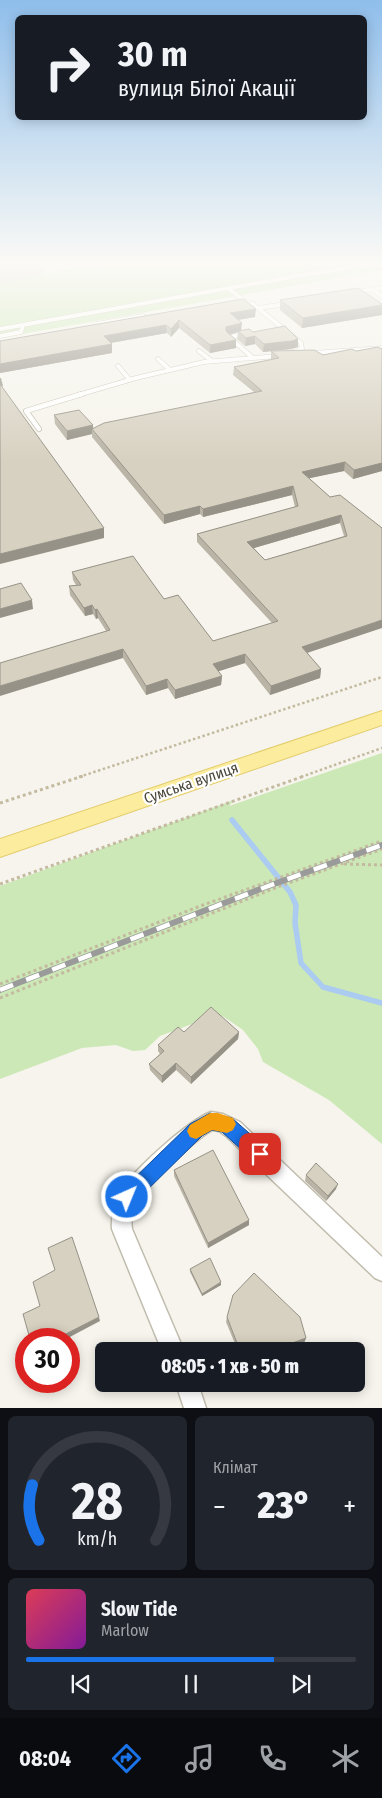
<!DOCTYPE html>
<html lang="uk">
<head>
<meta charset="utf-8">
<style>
  :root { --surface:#171b24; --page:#20242c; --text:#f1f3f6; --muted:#9ea1a6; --line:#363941; --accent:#1a73e8 }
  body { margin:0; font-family:"Fira Sans Condensed",sans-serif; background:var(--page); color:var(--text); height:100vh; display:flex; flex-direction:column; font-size:19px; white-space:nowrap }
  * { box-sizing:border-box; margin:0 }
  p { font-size:16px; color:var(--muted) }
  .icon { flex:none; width:28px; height:28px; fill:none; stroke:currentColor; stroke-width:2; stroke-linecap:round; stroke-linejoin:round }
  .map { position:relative; height:1408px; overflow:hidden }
  .sheet { display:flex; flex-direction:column; gap:8px; padding:8px; background:#0d0f14; flex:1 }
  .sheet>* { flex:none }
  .banner { position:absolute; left:15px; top:15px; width:352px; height:105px; border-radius:8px; box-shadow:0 2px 12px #0003; background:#171b24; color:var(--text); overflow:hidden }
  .speed { position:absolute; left:15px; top:1328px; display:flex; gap:10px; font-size:25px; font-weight:700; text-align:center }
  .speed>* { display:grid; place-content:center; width:65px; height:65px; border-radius:50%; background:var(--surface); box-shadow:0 2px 12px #0003; line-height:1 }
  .speed .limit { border:8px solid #d22; background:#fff; color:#111 }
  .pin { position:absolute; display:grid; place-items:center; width:42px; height:42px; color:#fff; margin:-21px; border-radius:10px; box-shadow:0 2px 8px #0006 }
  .me { position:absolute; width:55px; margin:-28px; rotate:44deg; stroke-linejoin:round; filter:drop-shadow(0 0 4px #0008) }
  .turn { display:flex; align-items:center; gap:18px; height:105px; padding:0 20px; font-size:22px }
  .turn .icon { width:65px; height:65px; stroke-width:2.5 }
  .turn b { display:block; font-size:35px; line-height:42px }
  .big { font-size:38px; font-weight:800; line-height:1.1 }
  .sheet .tile { flex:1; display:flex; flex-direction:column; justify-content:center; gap:8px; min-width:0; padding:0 18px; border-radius:8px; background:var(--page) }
  .sheet .dial { align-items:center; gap:0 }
  .dial svg { height:130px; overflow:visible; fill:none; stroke:var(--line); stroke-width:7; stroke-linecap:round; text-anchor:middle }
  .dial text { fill:var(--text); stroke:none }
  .song { display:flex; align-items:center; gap:15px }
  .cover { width:60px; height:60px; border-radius:8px; background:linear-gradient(135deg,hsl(350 70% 55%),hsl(290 70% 35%)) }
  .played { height:5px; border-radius:2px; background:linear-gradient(90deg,var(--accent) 75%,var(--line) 75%) }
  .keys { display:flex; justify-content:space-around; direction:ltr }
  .heat { display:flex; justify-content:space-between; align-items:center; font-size:28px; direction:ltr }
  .sheet .tiles { flex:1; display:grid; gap:8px; grid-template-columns:1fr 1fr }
  .tile:last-child { grid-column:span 2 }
  .trip { position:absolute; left:95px; top:1342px; width:270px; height:50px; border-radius:8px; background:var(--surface); box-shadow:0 2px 12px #0003; font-weight:800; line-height:50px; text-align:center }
  .dock { display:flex; height:80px; justify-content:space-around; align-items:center; background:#090b0e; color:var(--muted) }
  .dock .icon { width:35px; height:35px }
  .dock .current { color:var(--accent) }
  .dock b { font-size:22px; color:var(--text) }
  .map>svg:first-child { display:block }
</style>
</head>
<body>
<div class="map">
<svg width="382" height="1408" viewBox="0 0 382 1408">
  <rect width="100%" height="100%" fill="#f6f4ec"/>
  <path fill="#cce8b6" d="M100,265H382V270L0,338V280Z
    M382,753V1144L329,1100L263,1062L258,1049L243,1030L224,1017L207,1011L192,1024L160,1036L145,1050L133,1051L116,1045L82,1048L0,1079V886L234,800L229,806Z"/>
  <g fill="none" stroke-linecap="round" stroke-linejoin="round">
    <path stroke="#abccf0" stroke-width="5.5" d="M232,820L290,892L296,905L295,923L301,963L323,987L382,1003"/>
    <path fill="#c8c7c3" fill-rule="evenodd" d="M0,265H48L41,276L0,283Z"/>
    <defs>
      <path id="lane-far1" d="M229,289L246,302
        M371,289L382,296
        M355,292L382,288
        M241,302L253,304L301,343L302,349L290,353
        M258,308L286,304
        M96,324L143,316
        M0,329L297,276L365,265H382
        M246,334L229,337L252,357
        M0,336L21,332L23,325
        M199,351L212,361
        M313,353L382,348
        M158,359L169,369
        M118,366L129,379
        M78,395L136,378L204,362L277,356"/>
      <path id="lane" d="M39,429L26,411L82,394"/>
      <path id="street" d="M211,1112L223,1114L240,1122L382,1257V1281L375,1278L226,1136L219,1131L212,1130C195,1140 142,1189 134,1206C131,1213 131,1221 132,1229L184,1351H162L112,1229C111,1216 114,1203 121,1191C133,1170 188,1121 211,1112Z
        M176,1384H198L206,1408H184Z"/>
      <path id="primary" d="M382,711V725L0,857V839Z"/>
    </defs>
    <use href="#lane-far1" stroke="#c1bdae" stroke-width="5"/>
    <use href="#lane" stroke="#c1bdae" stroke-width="6"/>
    <use href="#street" stroke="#c1bdae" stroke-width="3"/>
    <use href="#primary" stroke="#e3cc6d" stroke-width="2"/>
    <path stroke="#c3baa0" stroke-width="2.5" stroke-dasharray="2.5 2.5" stroke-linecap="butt" d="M79,777L382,677
      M301,777L382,748"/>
    <path stroke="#c3baa0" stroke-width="3" stroke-dasharray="3 3" stroke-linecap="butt" d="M0,803L83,776
      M344,864L382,865
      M0,884L304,776
      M0,984L203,905L382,841
      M0,998L275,888L382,849"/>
    <use href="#lane-far1" stroke="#fff" stroke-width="4"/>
    <use href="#lane" stroke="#fff" stroke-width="4.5"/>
    <use href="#street" fill="#fff" fill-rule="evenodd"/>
    <use href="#primary" fill="#fcec9e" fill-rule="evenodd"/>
    <defs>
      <path id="rail" d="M0,990L263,888L382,845"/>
    </defs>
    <use href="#rail" stroke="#9a9a9a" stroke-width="6"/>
    <use href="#rail" stroke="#fff" stroke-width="4.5" stroke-dasharray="14" stroke-linecap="butt"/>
  </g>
  <path fill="#b9b4a6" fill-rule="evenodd" d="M243,299L255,317L238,320L241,330L298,339V347L291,349L263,352L255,344L245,346L237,339L238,332L230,334L236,348L210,353L179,328L171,337L167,333L111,343L112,353L0,373V341Z
    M280,300L382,315L302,328L280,310Z
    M382,349V471L353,479L344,471L309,478L330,497L382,528L307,653L321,669L320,678L270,695L245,663L218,671L222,676L221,685L175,699L168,688L146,695L98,618L96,619L93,614L85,616L70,595L69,586L76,585L73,580L72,572L164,599L213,641L272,623L197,542V534L295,507L292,495L203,517L200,514L164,524L92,437V434L67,440L55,424L54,415L93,425V428L254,392L233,375L234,367L272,360L271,359V351L323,355ZM340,523L344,536L265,560L254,548Z
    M184,1032H239L238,1039L191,1084L176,1070L162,1083L150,1070L149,1064L160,1054L158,1051V1045Z
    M174,1170L249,1225L208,1248L174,1176Z
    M306,1175L336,1189L326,1201L305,1181Z
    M190,1269L221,1285L202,1296L190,1272Z
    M227,1317L306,1338L304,1343L285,1350V1351H238L226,1322Z"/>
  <path fill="#969287" d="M382,305V315L302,328L303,318Z
    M256,309L255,317L230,321V313Z
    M179,320V328L171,337V329Z
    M242,323L241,331L226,336V327Z
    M166,325L167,333L104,344V336Z
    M255,336V344L245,346L246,338Z
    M298,339V347L291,349L263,352L264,344Z
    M236,340V348L210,353V345Z
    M112,344V353L0,373V364Z
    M0,378H1L3,386L0,387Z
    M93,425V430L92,429V434L67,440V431Z
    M345,462L344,471L301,480L302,472Z
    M382,463V471L353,479L354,470Z
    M293,486L292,495L203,517V509Z
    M200,506V514L164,524V515Z
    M341,515L340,523L247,550V542Z
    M104,528V538L0,564V554Z
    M32,600L33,609L0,618V609Z
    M92,605L93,614L85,616L84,608Z
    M97,609L98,618L96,619L95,610Z
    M382,620V628L301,655L302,647Z
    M123,649V658L0,696V686Z
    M245,654V663L213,673V664Z
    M321,669L320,678L270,695L271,686Z
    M222,676L221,685L175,699V690Z
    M167,679L168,688L146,695V686Z
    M239,1032L238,1039L191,1084V1077Z
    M176,1063V1070L162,1083V1076Z
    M338,1184L336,1189L326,1201L328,1196Z
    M249,1220V1225L208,1248V1243Z
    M221,1282V1285L202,1296V1294Z
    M99,1317L100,1321L66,1339H56Z
    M306,1338L304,1343L283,1351L284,1346Z"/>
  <path fill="#d7d1c1" stroke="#969287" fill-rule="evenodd" d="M358,288L382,304V305L303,318L280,300Z
    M243,299L256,309L230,313L242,323L226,327V331L236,340L210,345L179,320L171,329L166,325L104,336L112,344L0,364V341Z
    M285,326L298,339L292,341L264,344L255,336L246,338L238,331L249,329L253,332Z
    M378,347L382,349V463L354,470L345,462L302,472L330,497L340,495L382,528V620L302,647L321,669L271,686L245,654L213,664L222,676L175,690L167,679L146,686L123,649L0,686V663L110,630L97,609L95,610L92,605L84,608L69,586L81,585L72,572L133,556L164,599L178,595L213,641L278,621L197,534L298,506L293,486L203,509L200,506L164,515L92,429L104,423L262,391L234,367L279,358L271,351L314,350L323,355L352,349L356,351ZM341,515L347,536L265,560L247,542Z
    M0,384L104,528L0,554Z
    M79,410L93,425L67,431L54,415Z
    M21,583L32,600L0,609V589Z
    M211,1007L239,1032L191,1077L176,1063L162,1076L149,1064L164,1051L158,1045L178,1027L184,1032Z
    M213,1150L249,1220L208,1243L174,1170Z
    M316,1163L338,1184L328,1196L306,1175Z
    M72,1237L99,1317L56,1339H30L23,1314L40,1306L33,1282L55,1270L48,1248Z
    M210,1258L221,1282L202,1294L190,1269Z
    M254,1273L300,1317L306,1338L284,1346L285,1351H240L227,1317L233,1295Z"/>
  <linearGradient id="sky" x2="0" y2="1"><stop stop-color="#8fbeeb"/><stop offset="0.57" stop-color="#fbfaf6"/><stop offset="1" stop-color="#fbfaf6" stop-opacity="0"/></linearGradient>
  <rect width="382" height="462" fill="url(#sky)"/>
  <path fill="#1a73e8" stroke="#114b97" d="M210,1113L232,1118L266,1148L269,1154L266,1161L260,1163L254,1161L222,1132L212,1130L202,1136L134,1203L127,1206L121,1203L119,1197L121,1191L190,1124Z"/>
  <path fill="#f59e0b" d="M210,1113H218L233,1118L236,1124L233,1130L227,1133L212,1130L196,1139L190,1137L187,1131L190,1125Z"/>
  <g text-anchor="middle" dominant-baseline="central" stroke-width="4.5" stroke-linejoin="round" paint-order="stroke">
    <g font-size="15" fill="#4a4539" stroke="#fff">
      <text transform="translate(191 783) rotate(-19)">Сумська вулиця</text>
    </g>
  </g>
</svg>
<div class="speed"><div class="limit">30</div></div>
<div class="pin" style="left:260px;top:1154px;background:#d93025"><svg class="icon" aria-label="arrive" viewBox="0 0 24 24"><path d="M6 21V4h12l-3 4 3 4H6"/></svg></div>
<svg class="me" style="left:127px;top:1197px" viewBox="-20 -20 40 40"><circle r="17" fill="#1a73e8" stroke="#fff" stroke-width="3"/><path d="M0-11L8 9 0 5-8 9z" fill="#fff"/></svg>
<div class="trip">08:05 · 1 хв · 50 m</div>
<div class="banner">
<div class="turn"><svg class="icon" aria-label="right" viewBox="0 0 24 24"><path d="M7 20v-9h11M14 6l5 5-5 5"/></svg><div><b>30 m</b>вулиця Білої Акації</div></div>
</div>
</div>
<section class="sheet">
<div class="tiles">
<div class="tile dial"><svg viewBox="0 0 100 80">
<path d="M14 69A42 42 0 1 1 86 69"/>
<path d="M14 69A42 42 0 0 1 10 35" stroke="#1a73e8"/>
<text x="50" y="56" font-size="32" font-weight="700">28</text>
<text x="50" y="72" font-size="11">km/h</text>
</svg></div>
<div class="tile"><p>Клімат</p>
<div class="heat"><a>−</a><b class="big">23°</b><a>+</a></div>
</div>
<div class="tile">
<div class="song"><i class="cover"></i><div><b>Slow Tide</b><p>Marlow</p></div></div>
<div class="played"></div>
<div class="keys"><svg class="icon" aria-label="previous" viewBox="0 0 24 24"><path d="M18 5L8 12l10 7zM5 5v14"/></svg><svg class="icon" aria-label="pause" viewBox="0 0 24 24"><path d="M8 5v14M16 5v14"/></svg><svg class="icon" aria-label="next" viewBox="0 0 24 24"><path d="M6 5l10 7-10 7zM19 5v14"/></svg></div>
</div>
</div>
</section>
<nav class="dock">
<b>08:04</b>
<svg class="icon current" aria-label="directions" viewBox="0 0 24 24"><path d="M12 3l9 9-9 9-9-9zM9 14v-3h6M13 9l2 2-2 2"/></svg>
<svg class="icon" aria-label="music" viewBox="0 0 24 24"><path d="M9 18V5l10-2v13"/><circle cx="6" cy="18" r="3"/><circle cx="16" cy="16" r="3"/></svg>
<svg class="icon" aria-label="phone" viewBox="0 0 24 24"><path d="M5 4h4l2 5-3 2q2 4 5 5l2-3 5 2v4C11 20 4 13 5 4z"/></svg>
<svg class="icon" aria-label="climate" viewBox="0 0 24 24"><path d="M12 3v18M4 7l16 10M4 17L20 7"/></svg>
</nav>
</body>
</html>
